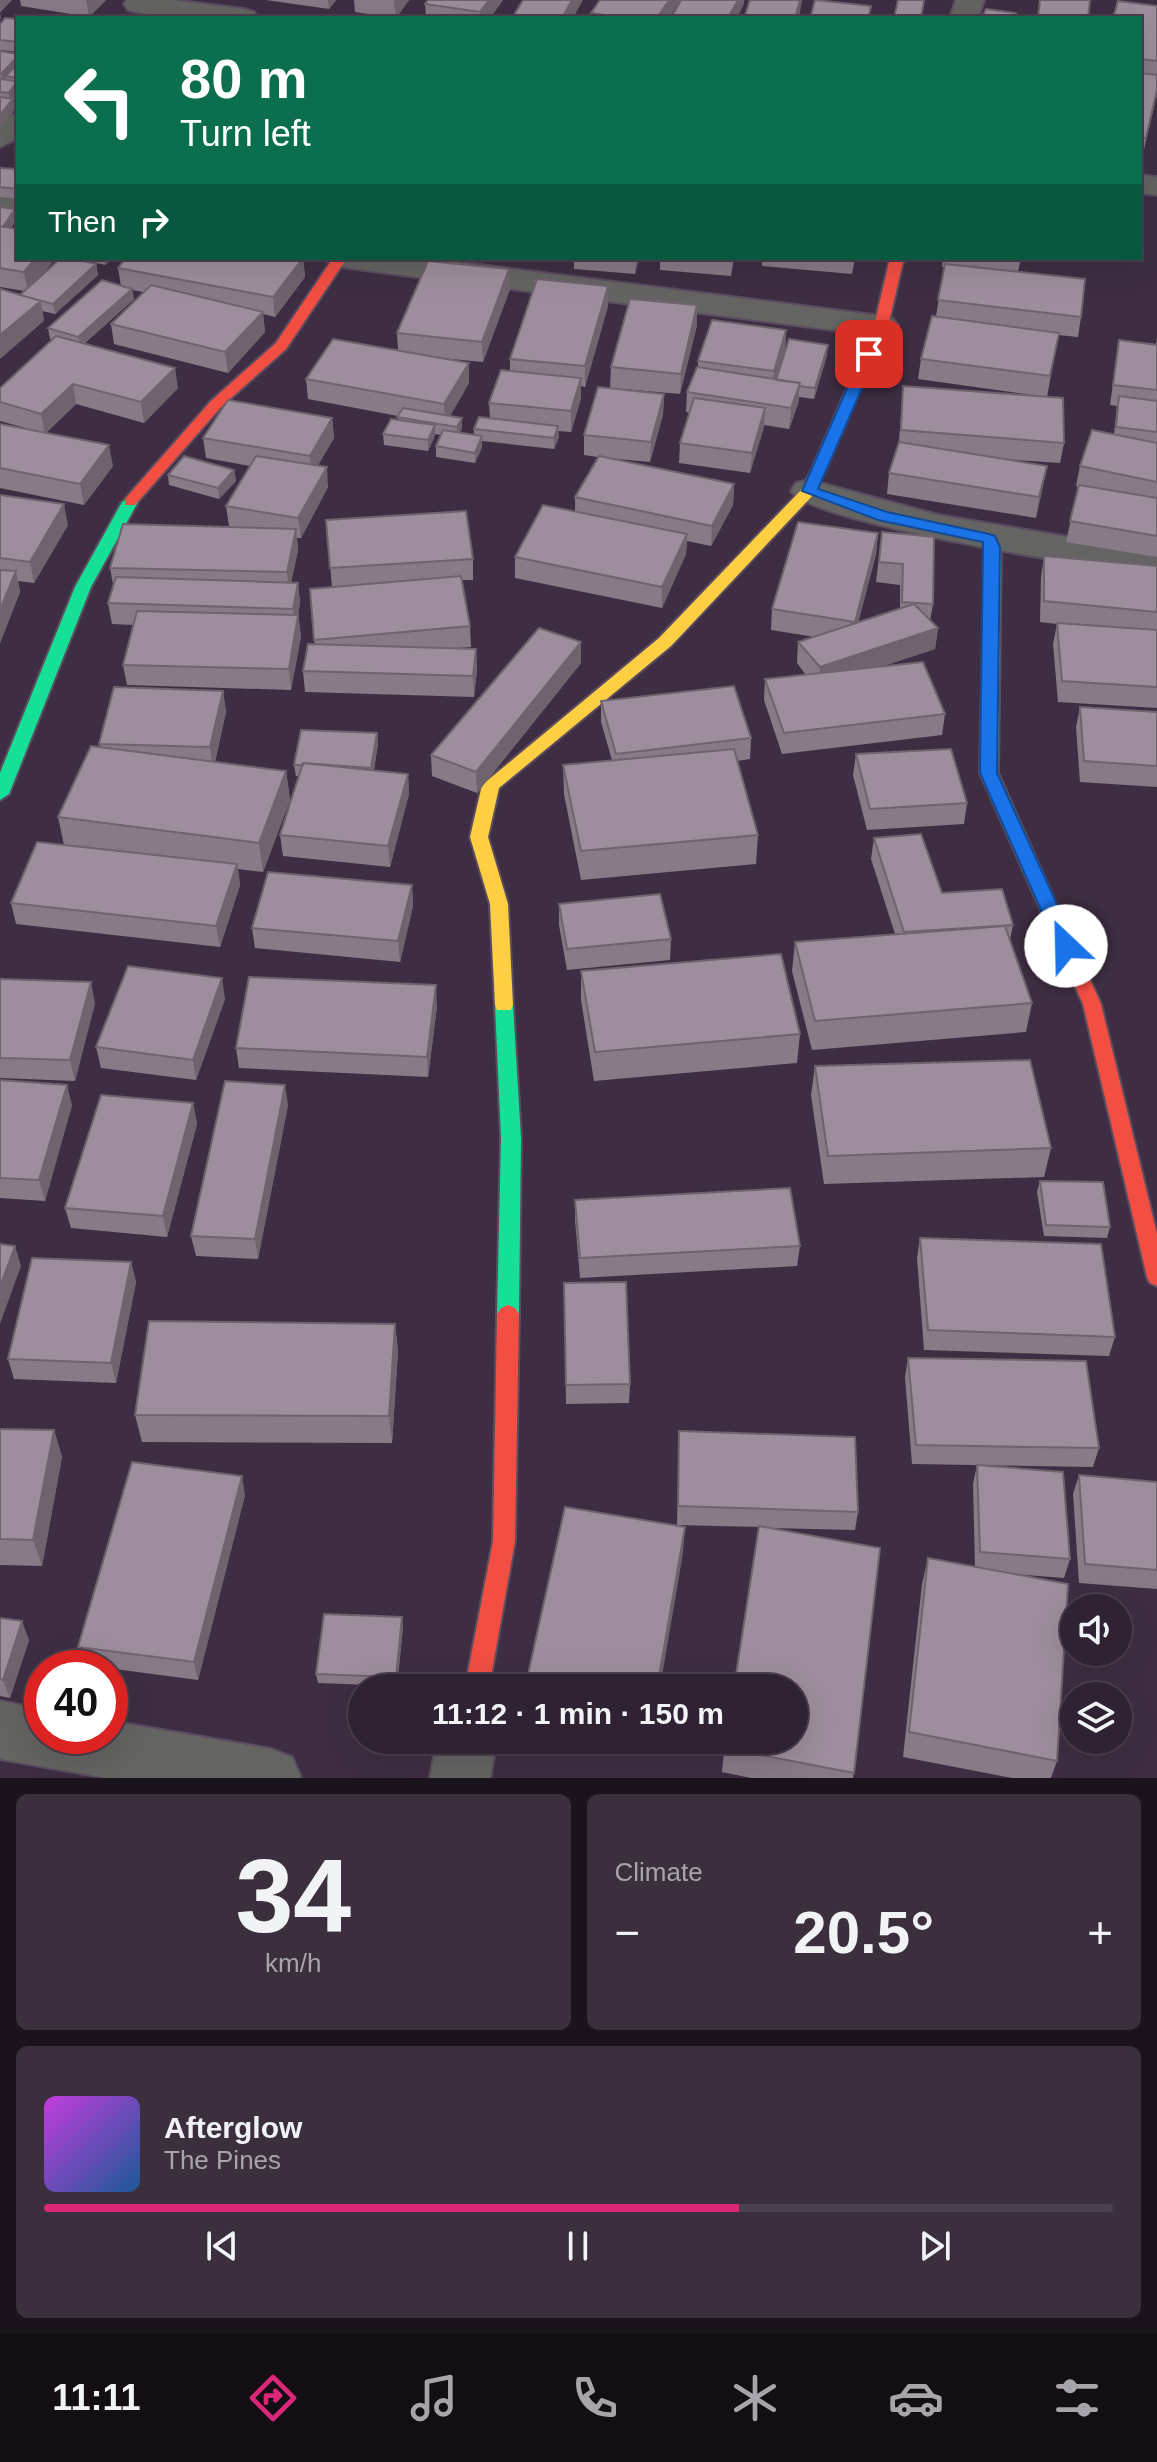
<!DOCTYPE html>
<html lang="en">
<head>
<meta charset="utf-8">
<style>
  :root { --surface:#2f2232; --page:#3b2f3e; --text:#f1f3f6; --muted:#a7a4ac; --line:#4a3f4d; --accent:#db2777 }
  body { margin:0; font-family:Helvetica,sans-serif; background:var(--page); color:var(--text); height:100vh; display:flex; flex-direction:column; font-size:30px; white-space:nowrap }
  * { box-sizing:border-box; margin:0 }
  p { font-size:26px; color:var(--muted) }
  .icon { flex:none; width:44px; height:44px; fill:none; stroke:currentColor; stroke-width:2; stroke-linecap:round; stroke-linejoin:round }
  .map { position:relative; height:1778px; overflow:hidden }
  .sheet { display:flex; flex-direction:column; gap:16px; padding:16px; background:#1a131c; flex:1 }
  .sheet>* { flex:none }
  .hud { position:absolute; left:16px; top:16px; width:1126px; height:244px; border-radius:0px; box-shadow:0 8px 32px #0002,0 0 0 2px var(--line); background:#0b6e4f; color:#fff; overflow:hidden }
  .buttons { position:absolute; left:1060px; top:1594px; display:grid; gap:16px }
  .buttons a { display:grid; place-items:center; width:72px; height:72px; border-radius:50%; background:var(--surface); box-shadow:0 8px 32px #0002,0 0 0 2px var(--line); font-size:40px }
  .speed { position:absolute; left:24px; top:1650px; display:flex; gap:16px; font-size:40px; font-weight:700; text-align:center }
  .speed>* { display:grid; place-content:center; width:104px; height:104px; border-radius:50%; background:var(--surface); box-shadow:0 8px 32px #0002,0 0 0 2px var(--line); line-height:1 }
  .speed .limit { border:12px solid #d22; background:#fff; color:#111 }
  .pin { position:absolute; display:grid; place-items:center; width:68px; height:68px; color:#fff; margin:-34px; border-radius:16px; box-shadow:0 4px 12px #0006 }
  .me { position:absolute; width:88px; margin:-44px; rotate:336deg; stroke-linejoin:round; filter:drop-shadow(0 0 6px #0008) }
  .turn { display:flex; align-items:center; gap:28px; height:168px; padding:0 32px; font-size:36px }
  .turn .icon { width:104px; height:104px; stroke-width:2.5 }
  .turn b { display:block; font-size:56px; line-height:68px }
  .then { display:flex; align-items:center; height:76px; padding:0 32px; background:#0003; gap:16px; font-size:30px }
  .big { font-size:60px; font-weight:800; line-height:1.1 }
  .sheet .card { flex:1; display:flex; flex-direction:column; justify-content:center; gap:12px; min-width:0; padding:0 28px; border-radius:12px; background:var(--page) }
  .sheet .dial { align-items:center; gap:0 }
  .dial b { font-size:104px; line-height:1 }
  .song { display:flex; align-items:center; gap:24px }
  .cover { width:96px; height:96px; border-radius:12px; background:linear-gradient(135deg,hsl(290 70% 55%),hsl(210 70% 35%)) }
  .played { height:8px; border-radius:4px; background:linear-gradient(90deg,var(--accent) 65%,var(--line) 65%) }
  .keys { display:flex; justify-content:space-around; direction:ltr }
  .heat { display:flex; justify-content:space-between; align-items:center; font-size:44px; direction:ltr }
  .sheet .tiles { flex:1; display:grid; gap:16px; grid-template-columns:1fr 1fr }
  .card:last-child { grid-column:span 2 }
  .trip { position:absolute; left:348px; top:1674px; width:460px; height:80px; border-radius:40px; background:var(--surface); box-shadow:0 8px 32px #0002,0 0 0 2px var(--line); font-weight:800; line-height:80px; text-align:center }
  .tabs { display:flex; height:128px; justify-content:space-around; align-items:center; background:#130e14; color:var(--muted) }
  .tabs .icon { width:56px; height:56px }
  .tabs .selected { color:var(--accent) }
  .tabs b { font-size:36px; color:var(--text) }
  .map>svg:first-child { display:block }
</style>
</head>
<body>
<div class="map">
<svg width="1157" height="1778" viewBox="0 0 1157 1778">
  <rect width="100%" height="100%" fill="#3f2e43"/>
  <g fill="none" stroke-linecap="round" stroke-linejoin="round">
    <defs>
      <path id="street" d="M127,0H172L244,9L254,12L258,18C215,18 171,21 128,10L124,4Z
        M956,0H984L978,18H950Z
        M18,112V138L0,147V121Z
        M1140,175L1157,177V195L1140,193Z
        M0,191L18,196V216L0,211Z
        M332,258H425L881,316L893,319L898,326L893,333L881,336L348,268L336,265Z
        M809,480L938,515L1157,552V576C1102,568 813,524 791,491L796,483Z
        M0,1701L42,1709V1736H110V1721L271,1749L292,1757L301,1778H108L0,1759Z
        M437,1740H497L490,1778H430Z"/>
      <path id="fast" d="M130,497L138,502L91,587L9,794L0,800V773L75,587L122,502Z
        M989,534L994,536L1001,547L998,773L1065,924L1056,931L1047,924L980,773L985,547L981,539Z
        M504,998L511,1000L513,1005L521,1138L519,1314L515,1320L508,1323L501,1320L497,1314L501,1138L495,1005L497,1000Z"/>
      <path id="slow" d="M819,465L826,469L814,494L671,646L499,788L488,837L508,904L513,1005L511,1010H497L495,1005L490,904L470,837L482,785L659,638L802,489L812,469Z"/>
      <path id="jam" d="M333,258H347L286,349L221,407L135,505H125V499L211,401L276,343Z
        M890,258H904L888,326L826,469L824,472H814L812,469L874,326Z
        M1056,917L1065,924L1101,1004L1157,1234V1286L1150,1283L1147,1277L1083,1004L1047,924Z
        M508,1305L515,1308L519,1314L515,1541L489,1688H465L493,1541L497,1314L501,1308Z"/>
    </defs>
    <use href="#street" stroke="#5b4c5f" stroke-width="4"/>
    <use href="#fast" stroke="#5b4c5f" stroke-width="4"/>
    <use href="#slow" stroke="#5b4c5f" stroke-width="4"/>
    <use href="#jam" stroke="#5b4c5f" stroke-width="4"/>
    <use href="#street" fill="#646463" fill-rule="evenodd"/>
    <use href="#fast" fill="#16e098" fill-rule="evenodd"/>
    <use href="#slow" fill="#ffcf43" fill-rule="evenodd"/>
    <use href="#jam" fill="#f24e42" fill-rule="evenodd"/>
  </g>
  <path fill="#887a87" d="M20,0H106L89,17L21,6Z
    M266,0H336L329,9Z
    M354,0H409L396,18L355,12Z
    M503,0L490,18H426L425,4Z
    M680,0L669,18H591V13Z
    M1157,6V94L1142,158H1140V18Z
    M18,19V52L0,50V24Z
    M0,51L18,54V92L13,99L15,109L0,127Z
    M0,168L18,169V199L0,197Z
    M0,207L17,219L11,228L56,258L41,276L96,264L98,275L55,314L42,311L44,321L20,295L24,291L0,287Z
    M78,258H112L105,265Z
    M303,258L305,277L275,317L263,314L265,332L228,373L114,344L111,324L143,292L132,290L134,299L84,344L178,388L144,423L76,404L46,433L113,466L84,505L0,488V424L29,429L0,421V388L53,340L50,339L48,328L121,286L118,268Z
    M574,258H639L635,274L574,269Z
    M660,258H734L731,276L660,270Z
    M762,258H855L852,274L762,266Z
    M943,258H1021L1018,272L1081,317L1078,337L1058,335L1047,397L918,379L921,359L936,316L944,267H942Z
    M510,289L483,362L441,358L469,383L450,416L462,428L460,432L474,435V429L490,418L489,403L510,371V359L608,306L585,387L581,386V398L571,432L558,431L559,437L554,449L482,441V447L475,463L436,457V446L441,435L435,434L428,451L384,445L383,434L398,420V416L308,399L306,379L398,350L397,333Z
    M697,305V325L680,394L610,388L611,367Z
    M786,330L785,350L827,355L814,399L799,397L798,404L789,429L764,425L750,473L679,463L680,443L690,413L686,412L687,392L698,367V361Z
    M1157,337V557L1066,542L1078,487L1076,486L1080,466L1114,434L1117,406L1110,405L1119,340L1156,344Z
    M903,386L1064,443L1060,463L1003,459L1047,466L1036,518L887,494L889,473L899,442Z
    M664,394L663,414L650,462L607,458L734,484L733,505L711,546L687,541L686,554L662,608L515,578V557L575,512V497L598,457L584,455V435Z
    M332,418L334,438L318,465L328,487L301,538H297L298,550L291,582L298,583L300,603L298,615L301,636L291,690L127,685L123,665L134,625L112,624L108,603L113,584L110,568L234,527L229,526L226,506L250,466L206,458L203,438Z
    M234,470L236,481L219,499L169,485L168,475Z
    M0,495L68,525L34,583L18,581L20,592L0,643Z
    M326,520L473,559V580H462L470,626L471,647L456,648L476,649L477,670L474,697L305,692L303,671L315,644L314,640L332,587Z
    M882,532L933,604L930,621L938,628L935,649L883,666L945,714L942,735L782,754L764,700L765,679L806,675L797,663L798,642L815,637L771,630L772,609L878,533L876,554L858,623L900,609V585L876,582Z
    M1044,556L1157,566V708L1058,702L1053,644L1057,624L1040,622L1041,577Z
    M581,663L477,793L432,776L431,755Z
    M223,691L226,712L215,762L286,771L290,800L263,872L238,869L240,885L220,947L16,924L11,903L64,845L58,817L100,747L99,744Z
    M601,701L751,738L750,759L737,761L758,835L756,864L581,880L564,794L563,765L612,760L601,722Z
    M1080,707L1157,712V787L1080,782L1076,727Z
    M377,733L378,744L374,770L408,774L409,794L390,867L283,856L280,835L299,776H296L294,765Z
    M856,754L967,803L964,824L867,830L853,775Z
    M874,838L942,893L1013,925L1010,940L1032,1003L1026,1032L812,1050L792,971L795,942L895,934L871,859Z
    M412,885L413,906L400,962L255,948L252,928Z
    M559,904L671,939L670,960L567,970L559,925Z
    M581,971L800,1034L797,1063L594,1081L581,1000Z
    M0,979L95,1003L75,1081L0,1078Z
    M225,999L196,1080L101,1068L96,1047Z
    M437,1006L428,1077L239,1068L236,1048Z
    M815,1066L1051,1148L1044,1177L824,1184L811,1095Z
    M0,1080L72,1105L45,1201L0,1198Z
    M193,1103L197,1124L167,1237L71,1228L65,1208Z
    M288,1105L258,1259L196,1256L191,1236Z
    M1040,1181L1110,1227L1107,1238L1044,1236L1037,1192Z
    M575,1200L800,1246L797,1266L580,1278L575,1220Z
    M920,1238L1115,1337L1109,1356L924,1350L917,1258Z
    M131,1262L136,1282L116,1383L14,1379L8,1359Z
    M564,1283L630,1384L629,1403L566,1404Z
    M395,1324L398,1351L392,1443L142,1442L135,1415Z
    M908,1358L1099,1448L1093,1467L912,1464L905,1377Z
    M0,1429L54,1430L62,1457L42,1566L0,1565Z
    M679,1431L858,1512L855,1530L769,1528L880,1548L853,1778H751L722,1772L725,1740L759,1527L677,1525Z
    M977,1465L1070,1559L1064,1578L1012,1574L1057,1761L1051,1778H1012L903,1757L922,1584L928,1558L975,1567L973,1484Z
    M1079,1475L1157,1482V1589L1079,1583L1073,1494Z
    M245,1495L198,1680L84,1665L78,1647Z
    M0,1618L29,1640L10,1698L0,1696Z
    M403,1627L397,1686L318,1683L316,1674Z
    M580,1740H651L649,1753Z"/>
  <path fill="#6f636e" d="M0,0H12L0,13L1,18L0,20Z
    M86,0H106L89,17Z
    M328,0H336L329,9Z
    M394,0H409L396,18Z
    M489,0H503L490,18H481L480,12Z
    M572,0H583L573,18H562Z
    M669,0H680L669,18H657Z
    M738,0H744V4L737,18H728Z
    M800,0H802L799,18H795Z
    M18,56V68L5,76L6,81L3,84L1,74Z
    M17,81L18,92L12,101L13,99L15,109L0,127V115L10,102L9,93Z
    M15,209L17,219L2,241L0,231Z
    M36,258H56L28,292L24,272Z
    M104,258H112L105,265Z
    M303,258L305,277L275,317L273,297Z
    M636,258H639L635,274Z
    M96,264L98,275L55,314L53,304Z
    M509,269L510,289L483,362L482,342Z
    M608,286V306L585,387V366Z
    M132,289L134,299L80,347L78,337Z
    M41,301L44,321L0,359V335Z
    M697,305V325L680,394L681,374Z
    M263,312L265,332L228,373L225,352Z
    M786,330L785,350L772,391L774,371Z
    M828,345L827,355L814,399L815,388Z
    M469,363V383L445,424L444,404Z
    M175,368L178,388L144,423L141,402Z
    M581,378V398L571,432V411Z
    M800,383L798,404L789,429L791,408Z
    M73,384L76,404L45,434L41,414Z
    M664,394L663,414L650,462L651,442Z
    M765,408L764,428L750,473L752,453Z
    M332,418L334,438L312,476L310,456Z
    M462,418V428L457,438V427Z
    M435,425V436L428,451V440Z
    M558,426L559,437L554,449V438Z
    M482,436V447L475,463V453Z
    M109,445L113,466L84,505L80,484Z
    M1047,466L1043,486L1036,518L1039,497Z
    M327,467L328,487L301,538L298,518Z
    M234,470L236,481L219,499L218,488Z
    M734,484L733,505L711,546L712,526Z
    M64,504L68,525L34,583L30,562Z
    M296,529L298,550L289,593L287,572Z
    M878,533L876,554L853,643L855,622Z
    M687,534L686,554L662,608V587Z
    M16,571L20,592L0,643V610Z
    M298,583L300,603L295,630L293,609Z
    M298,615L301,636L291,690L289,669Z
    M938,628L935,649L818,688L820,667Z
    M581,642V663L477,793L476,772Z
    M476,649L477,670L474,697L473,676Z
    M223,691L226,712L213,768L210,747Z
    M377,733L378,744L372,779L371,768Z
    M286,771L290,800L263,872L259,843Z
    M408,774L409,794L390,867L388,846Z
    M237,864L240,885L220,947L216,926Z
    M412,885L413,906L400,962L398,941Z
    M222,978L225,999L196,1080L193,1060Z
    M91,982L95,1003L75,1081L70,1060Z
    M436,985L437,1006L428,1077L427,1057Z
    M67,1085L72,1105L45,1201L39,1180Z
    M285,1085L288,1105L258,1259L255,1239Z
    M193,1103L197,1124L167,1237L163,1216Z
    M15,1246L21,1266L0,1324V1287Z
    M131,1262L136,1282L116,1383L111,1363Z
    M395,1324L398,1351L392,1443L389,1416Z
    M54,1430L62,1457L42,1566L33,1540Z
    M242,1476L245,1495L198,1680L194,1662Z
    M685,1527L683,1553L660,1688H657Z
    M402,1617L403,1627L397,1686L396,1677Z
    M22,1621L29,1640L10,1698L3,1680Z"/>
  <path fill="#9e8e9d" stroke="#6f636e" stroke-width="2" d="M428,0H489L480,12L425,4Z
    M523,0H572L562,18H536L514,15Z
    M600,0H669L657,18H623L591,13Z
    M681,0H738L728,18H671Z
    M750,0H800L795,18H744Z
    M815,0L871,6L868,18H843L811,15Z
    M898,0H924L921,18H894Z
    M1040,0H1090L1088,18H1038Z
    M1118,1L1157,6V61L1140,59V18H1113Z
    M986,9L1016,13L1014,18H982Z
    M159,15L178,18H157Z
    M808,15L843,18H807Z
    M5,18L18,19V42L0,40V24Z
    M0,51L18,54V56L1,74H0Z
    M18,64V78L5,76Z
    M1140,73L1157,75V90L1146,138H1140Z
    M0,79L17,81L9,93L0,92Z
    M0,97L13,99L0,115Z
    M0,168L18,169V189L0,187Z
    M0,207L15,209L3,227L0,226Z
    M0,226L18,229V258H36L24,272L0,268Z
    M61,258H72L96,264L53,304L20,295Z
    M126,258H303L273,297L118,268Z
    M428,261L509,269L482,342L397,333Z
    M945,264L1085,279L1081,317L938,300Z
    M537,279L608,286L585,366L510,359Z
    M102,280L132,289L78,337L48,328Z
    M151,285L263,312L225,352L111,324Z
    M0,289L41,301L0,335Z
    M630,299L697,305L681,374L611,367Z
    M932,316L1059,333L1050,376L921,359Z
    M712,320L786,330L774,371L698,361Z
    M56,336L175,368L141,402L73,384L41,414L0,402V388Z
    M333,339L469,363L444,404L306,379Z
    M789,339L828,345L815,388L799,386L800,383L776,380Z
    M1119,340L1157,345V390L1113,385Z
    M697,367L800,383L791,408L687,392Z
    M501,370L581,378L571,411L489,403Z
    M903,386L1063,398L1064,443L901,430Z
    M598,387L664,394L651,442L584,435Z
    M1119,396L1157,401V432L1116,427Z
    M694,398L765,408L752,453L680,443Z
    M228,400L332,418L310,456L203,438Z
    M403,408L462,418L457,427L397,417Z
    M479,417L558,426L554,438L474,429Z
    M391,419L435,425L428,440L383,434Z
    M0,424L109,445L80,484L0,468Z
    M443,430L482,436L475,453L436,446Z
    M1092,430L1157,443V482L1080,466Z
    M899,442L1047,466L1039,497L889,473Z
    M184,456L234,470L218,488L168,475Z
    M256,456L327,467L298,518L226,506Z
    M599,456L734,484L712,526L575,497Z
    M1079,485L1157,498V536L1070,521Z
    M0,495L64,504L30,562L0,558Z
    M543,505L687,534L662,587L515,557Z
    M466,511L473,559L330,568L326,520Z
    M798,522L878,533L855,622L772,609Z
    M123,524L296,529L287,572L110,568Z
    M882,532L934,537L933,604L902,602L903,564L879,562Z
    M1044,556L1157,566V612L1044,601Z
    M0,570L16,571L0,610Z
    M461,576L470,626L314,640L310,589Z
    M116,577L298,583L293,609L108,603Z
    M914,604L938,628L820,667L798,642Z
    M137,611L298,615L289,669L123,665Z
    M1057,623L1157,630V687L1062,681Z
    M539,628L581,642L476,772L431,755Z
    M308,644L476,649L473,676L303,671Z
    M923,662L945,714L784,733L765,679Z
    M734,686L751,738L616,754L601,701Z
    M114,687L223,691L210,747L99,744Z
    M1080,707L1157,712V766L1084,761Z
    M301,730L377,733L371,768L303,763V765H294Z
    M91,746L286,771L259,843L58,817Z
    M734,749L758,835L581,851L563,765Z
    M951,749L967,803L870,809L856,754Z
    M303,763L408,774L388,846L280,835Z
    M921,834L942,893L1002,889L1013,925L904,932L874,838Z
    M37,842L237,864L216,926L11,903Z
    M268,872L412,885L398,941L252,928Z
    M660,894L671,939L567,949L559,904Z
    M1005,926L1032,1003L815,1021L795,942Z
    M781,954L800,1034L595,1052L581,971Z
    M128,966L222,978L193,1060L96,1047Z
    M249,977L436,985L427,1057L236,1048Z
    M0,979L91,982L70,1060L0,1058Z
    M1030,1060L1051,1148L828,1156L815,1066Z
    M0,1080L67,1085L39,1180L0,1178Z
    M225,1081L285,1085L255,1239L191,1236Z
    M101,1095L193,1103L163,1216L65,1208Z
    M1040,1181L1103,1182L1110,1227L1046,1225Z
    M790,1188L800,1246L580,1258L575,1200Z
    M920,1238L1101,1244L1115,1337L928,1330Z
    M0,1244L15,1246L0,1287Z
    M32,1258L131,1262L111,1363L8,1359Z
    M626,1282L630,1384L566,1385L564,1283Z
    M149,1321L395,1324L389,1416L135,1415Z
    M908,1358L1086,1361L1099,1448L916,1445Z
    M0,1429L54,1430L33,1540L0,1539Z
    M679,1431L855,1437L858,1512L678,1506Z
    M132,1462L242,1476L194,1662L78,1647Z
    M977,1465L1063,1472L1070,1559L980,1552Z
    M1079,1475L1157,1482V1570L1085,1564Z
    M565,1507L685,1527L657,1688H525Z
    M759,1526L880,1548L854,1773L724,1748L725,1740H794V1688H734Z
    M928,1558L1068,1584L1057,1761L909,1732Z
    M324,1614L402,1617L396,1677L316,1674Z
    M0,1618L22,1621L3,1680L0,1679Z"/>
  <path fill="#1a73e8" stroke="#114b97" stroke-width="2" d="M869,350L877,354L818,489L887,512L989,534L995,536L1000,547L997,773L1076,946L1073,951H1060L1057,946L980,773L983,542L878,520L802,491L862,354Z"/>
</svg>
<div class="buttons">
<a><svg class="icon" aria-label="sound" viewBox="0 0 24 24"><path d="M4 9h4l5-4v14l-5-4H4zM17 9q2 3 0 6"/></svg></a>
<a><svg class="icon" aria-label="layers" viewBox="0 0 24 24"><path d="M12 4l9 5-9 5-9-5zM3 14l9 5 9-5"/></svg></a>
</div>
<div class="speed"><div class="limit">40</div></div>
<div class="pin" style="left:869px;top:354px;background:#d93025"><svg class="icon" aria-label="arrive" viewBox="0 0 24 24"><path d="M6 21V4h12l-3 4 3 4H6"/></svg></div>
<svg class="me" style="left:1066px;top:946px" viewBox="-20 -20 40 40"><circle r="19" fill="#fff"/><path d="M0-13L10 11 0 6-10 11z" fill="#1a73e8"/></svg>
<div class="trip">11:12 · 1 min · 150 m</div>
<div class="hud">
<div class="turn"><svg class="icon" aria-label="left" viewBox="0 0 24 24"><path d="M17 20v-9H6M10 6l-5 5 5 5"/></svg><div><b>80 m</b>Turn left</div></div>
<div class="then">Then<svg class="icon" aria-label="right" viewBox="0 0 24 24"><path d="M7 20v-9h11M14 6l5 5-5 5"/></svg></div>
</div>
</div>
<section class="sheet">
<div class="tiles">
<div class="card dial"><b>34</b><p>km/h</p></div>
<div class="card"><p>Climate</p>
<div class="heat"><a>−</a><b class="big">20.5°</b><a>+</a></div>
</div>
<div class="card">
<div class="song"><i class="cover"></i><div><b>Afterglow</b><p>The Pines</p></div></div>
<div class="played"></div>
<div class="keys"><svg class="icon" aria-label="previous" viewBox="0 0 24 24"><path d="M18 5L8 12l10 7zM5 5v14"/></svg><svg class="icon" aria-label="pause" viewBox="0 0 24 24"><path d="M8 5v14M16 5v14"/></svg><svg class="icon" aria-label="next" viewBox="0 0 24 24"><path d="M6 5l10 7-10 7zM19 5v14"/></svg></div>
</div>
</div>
</section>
<nav class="tabs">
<b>11:11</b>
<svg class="icon selected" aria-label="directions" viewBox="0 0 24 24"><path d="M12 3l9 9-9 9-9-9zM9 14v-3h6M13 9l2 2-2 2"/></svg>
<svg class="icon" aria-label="music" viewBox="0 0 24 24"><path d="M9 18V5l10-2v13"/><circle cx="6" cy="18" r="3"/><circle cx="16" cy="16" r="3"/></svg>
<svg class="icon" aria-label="phone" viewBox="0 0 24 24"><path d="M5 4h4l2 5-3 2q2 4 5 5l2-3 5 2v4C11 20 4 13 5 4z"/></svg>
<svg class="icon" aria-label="climate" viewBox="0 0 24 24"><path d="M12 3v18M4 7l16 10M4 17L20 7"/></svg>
<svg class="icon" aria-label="car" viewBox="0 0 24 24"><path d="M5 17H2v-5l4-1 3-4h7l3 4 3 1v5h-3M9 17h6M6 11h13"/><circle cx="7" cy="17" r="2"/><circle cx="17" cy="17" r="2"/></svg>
<svg class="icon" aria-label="filters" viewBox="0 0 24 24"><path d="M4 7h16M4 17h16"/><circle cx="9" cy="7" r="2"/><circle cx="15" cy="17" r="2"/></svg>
</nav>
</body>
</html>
